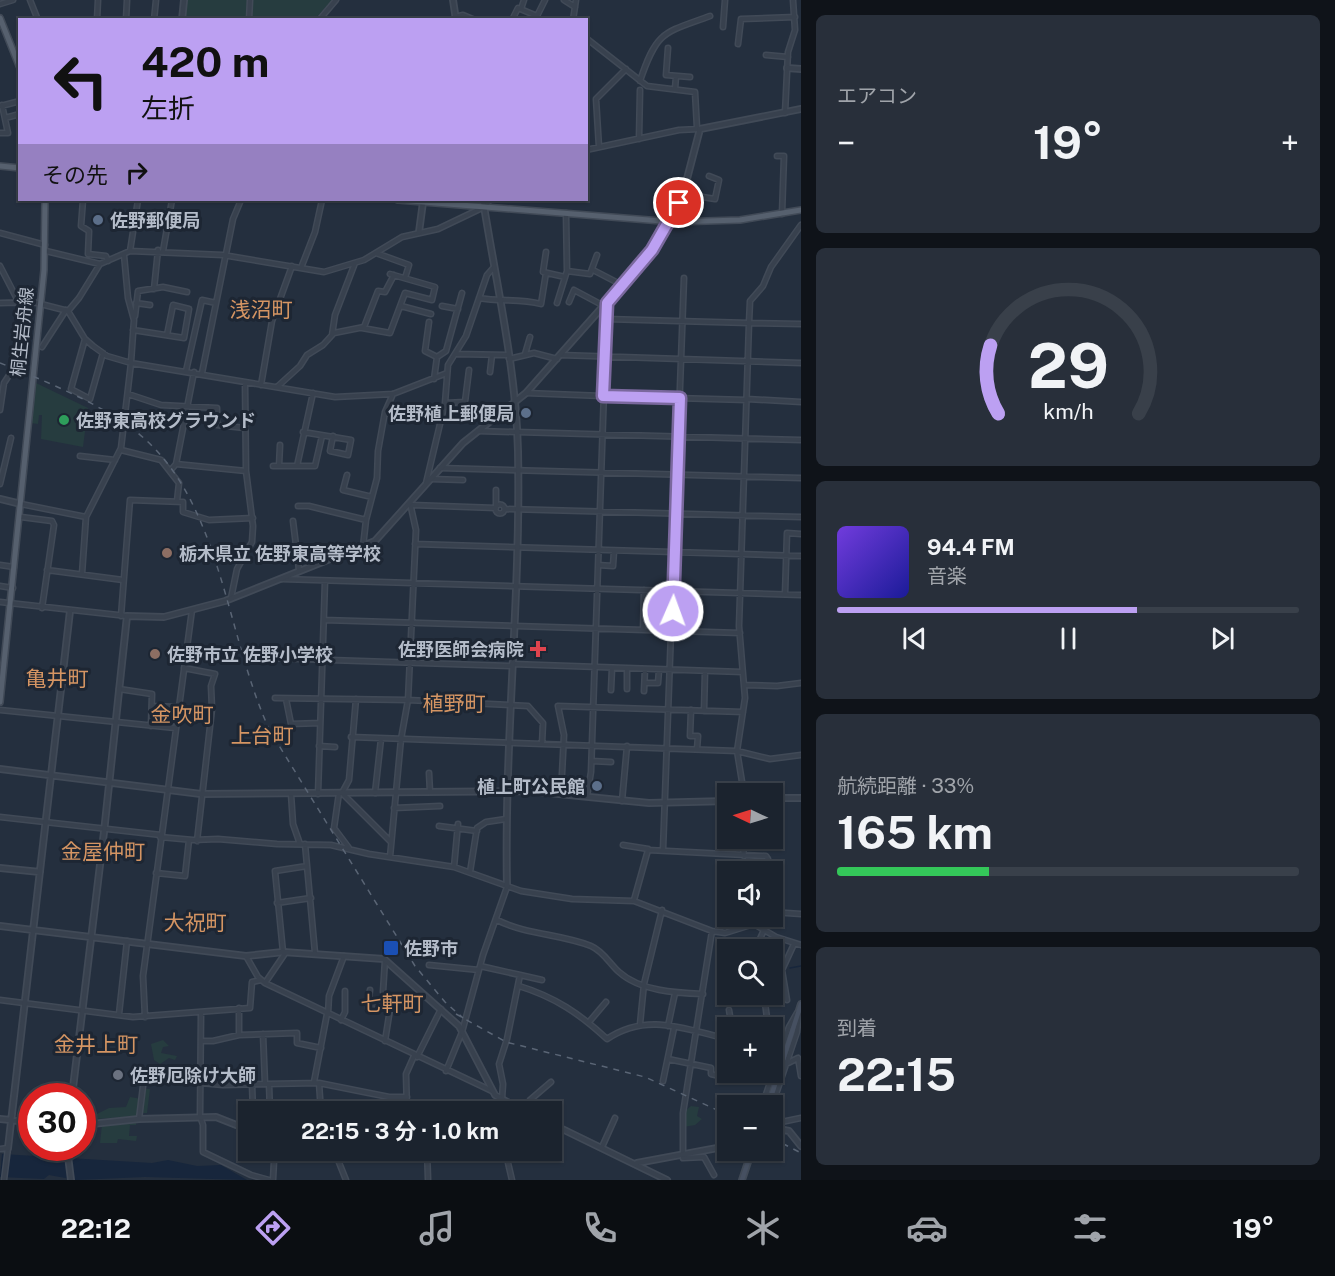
<!DOCTYPE html>
<html lang="ja">
<head>
<meta charset="utf-8">
<style>
  :root { --surface:#1b232e; --page:#282f3a; --text:#f1f3f6; --muted:#a0a4aa; --line:#39404a; --accent:#bca0f2 }
  body { margin:0; font-family:"Public Sans","Noto Sans JP",sans-serif; background:var(--page); color:var(--text); height:100vh; display:flex; flex-direction:column; font-size:22px; white-space:nowrap }
  * { box-sizing:border-box; margin:0 }
  p { font-size:20px; color:var(--muted) }
  .icon { flex:none; width:33px; height:33px; fill:none; stroke:currentColor; stroke-width:2; stroke-linecap:round; stroke-linejoin:round }
  .map { position:relative; flex:1; overflow:hidden }
  .sheet { display:flex; flex-direction:column; gap:15px; padding:15px; background:#0f1319; width:534px }
  .sheet>* { flex:none }
  .hud { position:absolute; left:18px; top:18px; width:570px; height:183px; border-radius:0px; box-shadow:0 2px 4px #0004,0 0 0 2px var(--line); background:#bca0f2; color:#111; overflow:hidden }
  .needle { width:39px; rotate:274deg }
  .controls { position:absolute; left:717px; top:783px; display:grid; gap:12px }
  .controls a { display:grid; place-items:center; width:66px; height:66px; border-radius:0px; background:var(--surface); box-shadow:0 2px 4px #0004,0 0 0 2px var(--line); font-size:30px }
  .speed { position:absolute; left:18px; top:1083px; display:flex; gap:12px; font-size:30px; font-weight:700; text-align:center }
  .speed>* { display:grid; place-content:center; width:78px; height:78px; border-radius:50%; background:var(--surface); box-shadow:0 2px 4px #0004,0 0 0 2px var(--line); line-height:1 }
  .speed .limit { border:9px solid #d22; background:#fff; color:#111 }
  .pin { position:absolute; display:grid; place-items:center; width:51px; height:51px; color:#fff; margin:-26px; border:3px solid #fff; border-radius:50%; box-shadow:0 2px 6px #0007 }
  .me { position:absolute; width:66px; margin:-33px; rotate:2deg; stroke-linejoin:round; filter:drop-shadow(0 0 4px #0008) }
  .turn { display:flex; align-items:center; gap:21px; height:126px; padding:0 24px; font-size:27px }
  .turn .icon { width:78px; height:78px; stroke-width:2.5 }
  .turn b { display:block; font-size:42px; line-height:51px }
  .then { display:flex; align-items:center; height:57px; padding:0 24px; background:#0003; gap:12px; font-size:22px }
  .big { font-size:45px; font-weight:700; line-height:1.1 }
  .sheet .card { flex:1; display:flex; flex-direction:column; justify-content:center; gap:9px; min-width:0; padding:0 21px; border-radius:9px; background:var(--page) }
  .sheet .dial { align-items:center; gap:0 }
  .dial svg { height:156px; overflow:visible; fill:none; stroke:var(--line); stroke-width:7; stroke-linecap:round; text-anchor:middle }
  .dial text { fill:var(--text); stroke:none }
  .song { display:flex; align-items:center; gap:18px }
  .cover { width:72px; height:72px; border-radius:9px; background:linear-gradient(135deg,hsl(260 70% 55%),hsl(240 70% 35%)) }
  .played { height:6px; border-radius:3px; background:linear-gradient(90deg,var(--accent) 65%,var(--line) 65%) }
  .keys { display:flex; justify-content:space-around; direction:ltr }
  .heat { display:flex; justify-content:space-between; align-items:center; font-size:33px; direction:ltr }
  .charge { height:9px; border-radius:4px; background:linear-gradient(90deg,#34c759 33%,var(--line) 0) }
  .trip { position:absolute; left:238px; top:1101px; width:324px; height:60px; border-radius:0px; background:var(--surface); box-shadow:0 2px 4px #0004,0 0 0 2px var(--line); font-weight:700; line-height:60px; text-align:center }
  .dock { display:flex; height:96px; justify-content:space-around; align-items:center; background:#0b0e12; color:var(--muted) }
  .dock .icon { width:42px; height:42px }
  .dock .active { color:var(--accent) }
  .dock b { font-size:27px; color:var(--text) }
  main { display:flex; flex:1; min-height:0 }
  .map>svg:first-child { display:block }
</style>
</head>
<body>
<main>
<div class="map">
<svg width="801" height="1180" viewBox="0 0 801 1180">
  <rect width="100%" height="100%" fill="#242f3e"/>
  <path fill="#263c3f" d="M185,0H248L246,19L182,20Z
    M253,0H332L315,19H252Z
    M36,383L88,408L83,447L41,439L42,415H39L38,424L31,423Z
    M163,1040L169,1046L163,1047L161,1053L177,1056L175,1060L169,1058L160,1064L154,1060L151,1044Z
    M145,1089H150L147,1113H139V1116L96,1119L97,1114L109,1108L126,1107L130,1097L142,1099Z
    M691,1106L699,1107L697,1116L702,1119L695,1125L683,1127L684,1112Z
    M136,1121V1125H130L129,1136H137L136,1141L118,1139L117,1143H100L102,1124Z"/>
  <path fill="#17263c" d="M2,1154L152,1163L168,1160L197,1166L221,1165L247,1180L145,1177L76,1180L49,1175L44,1179L0,1177Z"/>
  <g fill="none" stroke-linecap="round" stroke-linejoin="round">
    <path stroke="#17263c" stroke-width="1.5" d="M790,968L801,966
      M773,1126L801,1120"/>
    <defs>
      <path id="minor" d="M30,0L38,20
        M564,0L575,7
        M0,4L13,0
        M521,9L524,0
        M537,16L545,0
        M455,17L463,15L475,20
        M97,20L98,0
        M126,20L127,0
        M154,20L156,0
        M249,20L250,0
        M319,20L336,0
        M512,20L518,8L537,16L536,20
        M573,20L576,0
        M723,27L725,0
        M586,38L647,86L695,92L697,128
        M738,44L741,19L795,17
        M668,48L666,75L690,77
        M766,55L788,57
        M640,81C657,30 664,33 710,16
        M675,89L676,76
        M1,106L20,101
        M785,113L788,52L795,30L793,0
        M5,118L20,114
        M0,133H8L2,105
        M639,139L640,90
        M599,147L596,99L626,69
        M586,150L679,130L699,129
        M777,156H784L782,214
        M683,194L715,199L719,180L709,176
        M83,200L81,226L89,231L88,254L106,256L108,261
        M0,233L45,245
        M46,251L100,264
        M130,251L138,200
        M163,251L172,200
        M546,252L543,272L565,277
        M376,253L409,265L405,278
        M124,255L128,298L134,320L131,362
        M0,266L18,301L27,334L23,354L4,383L0,410
        M301,268L315,232L322,200
        M593,270L622,285
        M567,271L590,274L597,255
        M154,289L158,250
        M479,298C500,302 520,298 541,304L546,273
        M569,302L574,290L604,306
        M0,303L33,302L68,311L79,298L100,264L130,251L223,255L324,272L364,260L402,237L438,229L484,207L490,200
        M136,303L150,305
        M557,303L567,271L566,213
        M401,306L431,314
        M442,306L458,309
        M68,311L85,339L93,346L107,356L131,363L335,397L393,394L447,373
        M135,316L138,291L163,287L187,292
        M606,319L749,323L750,301L763,286L771,267L801,225
        M429,322L425,351L437,357L434,379
        M362,328L390,333L405,293L432,300L435,287L390,274
        M133,330L184,338L189,309L173,305L167,335
        M332,335L335,315L355,263
        M85,339L71,389L90,399L103,353
        M42,347L66,310
        M456,354L508,355
        M525,354L530,337
        M560,355L801,363
        M437,357L446,351L462,293
        M509,359L534,353L557,359
        M186,371L202,300L216,303
        M490,372L492,355
        M202,373L233,219L241,200
        M261,385L272,321L292,266
        M277,387L300,366L307,355L323,345L334,333L364,327L378,291L385,292L394,275
        M526,393L603,396
        M128,394L161,405L217,408V425L245,428
        M603,396L747,400
        M747,399L801,402
        M445,403L465,402L469,370
        M385,412L401,415
        M478,431L801,440
        M303,432L351,440L348,455L330,451L333,436
        M121,450L161,460L179,483L177,501
        M80,456L115,460
        M176,464L246,471
        M273,466H315L322,436
        M279,466L280,445
        M297,466L313,393
        M440,468L801,478
        M170,471L176,464L194,372
        M347,475L343,490L372,497
        M431,479L463,480
        M426,483L445,403L448,365L466,336L487,275L494,267
        M0,484L11,438
        M21,504L86,517
        M495.5 509a4.5 4.5 0 1 1 9 0a4.5 4.5 0 1 1-9 0Z
        M412,505L496,508
        M298,506H309L366,520
        M496,506V490
        M505,509L801,517
        M21,517L52,521L54,525L42,608
        M293,521L299,570
        M415,544L801,556
        M363,547L366,520L377,478L378,451L385,412L393,394
        M0,565L14,567
        M598,565L613,566L614,551
        M47,570L123,580
        M82,574L86,517L121,448L131,363
        M281,579L801,595
        M0,586L13,588
        M785,594L787,533L801,534
        M231,598L237,569L252,542L253,526L246,471L245,382
        M0,602L127,616
        M121,616L130,500L183,502V512L209,520L253,518
        M324,620L740,633
        M643,630L644,590
        M270,658L512,666
        M512,664L742,672
        M184,668L215,674L211,686L212,709L197,841
        M645,683H658L659,670
        M744,685L777,686L801,683
        M119,689L152,694L151,726
        M627,689V669
        M611,690L612,668
        M644,691L645,669
        M275,698L408,700L528,706L543,723L542,744
        M286,699L291,724L320,723
        M356,699L349,780L342,793L391,842
        M152,706L177,707
        M0,710L175,728
        M691,710L690,736H698L697,749
        M704,711L705,671
        M351,737L737,751L770,759L801,755
        M319,746L335,747
        M592,761L611,762
        M429,773L430,792
        M339,793L334,828L349,848
        M375,793L381,739
        M561,793L564,735L558,706L743,712
        M291,794L293,824L300,844
        M318,794L325,581
        M744,794L737,751L745,698L739,626L749,323L801,324
        M587,796L591,772L607,303
        M622,801L627,746
        M394,808L440,806
        M0,817L161,835
        M439,826L477,831
        M160,837L193,840L218,839L277,844L331,845L369,854L454,867L521,891L572,899L634,901L712,931
        M742,838L744,856
        M305,844L315,953
        M623,845L648,849
        M663,850L684,278
        M390,857L401,739L408,700L416,530L410,503
        M454,867L458,824
        M470,872L477,828L486,822L506,819
        M156,873L185,876L189,840
        M634,900L648,850L766,856L768,859L766,872
        M277,903L311,898
        M772,912L801,914
        M497,920C527,935 561,934 591,946C603,951 610,964 619,972C640,991 676,993 703,994
        M754,924L759,916
        M755,950L764,930
        M283,952L275,871L307,866
        M246,956L258,977L265,983L492,1091
        M772,957L781,939
        M429,965L479,970
        M480,966L520,975L507,1039L499,1064L503,1084L502,1099
        M520,975L542,980
        M265,983L286,952
        M519,986C555,997 580,1014 607,1039C647,1012 684,1029 728,1039
        M370,990L368,1008L385,998
        M0,1000L133,1017L250,1008L252,982L261,980
        M787,1000L782,970L794,944
        M765,1003L768,1025
        M729,1010L732,1028
        M201,1013L200,1116L203,1125V1152L251,1175L269,1180
        M119,1014L127,941
        M328,1014L329,996L344,956
        M145,1017L143,976L192,610
        M341,1020L345,1012V991
        M589,1022L606,1002
        M640,1024L644,984L662,910
        M668,1026L675,993
        M263,1034L265,1084
        M239,1035V1008
        M772,1037L773,1034
        M201,1041H213L239,1035L297,1033V1043L321,1048
        M385,1041L391,1003L383,992L385,960
        M417,1057L441,1009
        M668,1059L711,1068V1074L736,1080L739,1072
        M786,1064L798,1058L801,1076
        M446,1071L462,1032L483,955L507,887
        M663,1081L674,1028
        M314,1082L327,1014
        M201,1083L223,1085L319,1083L321,1112
        M319,1083L389,1097H407
        M252,1084L253,1112
        M269,1084L270,1112
        M762,1106L789,1027L797,1013
        M772,1106L797,1032L799,1014
        M523,1110L530,1100L551,1082
        M407,1112L406,1074L414,1056
        M139,1119L144,1078
        M772,1124L801,1118
        M602,1147L615,1118
        M0,1149L8,1148L4,1180
        M334,1150L346,1180
        M427,1150L428,1179
        M505,1150L512,1180
        M277,1152L305,1151L328,1157L423,1150
        M714,1175L704,1157L683,1158V1113L712,931L725,933L754,924L776,937L801,945
        M273,1180L274,1161"/>
      <path id="tertiary" d="M453,0L456,20
        M182,20L184,0
        M787,68L801,69
        M483,200C496,283 516,367 518,451C521,596 504,741 507,887
        M419,232L423,202
        M0,499L21,504
        M0,769L201,794L529,791L649,803L728,801
        M772,798H801
        M0,868L40,872
        M0,926L246,956L283,952L384,959L459,1026L495,1095L525,1112
        M72,1096L104,832L127,616L164,617L225,601L375,541L463,443L526,393L645,259L665,230L683,194L700,129L801,109
        M0,1119L32,1122
        M552,1124L667,1180
        M82,1125L139,1119L216,1117L249,1130
        M772,1132L779,1129L789,1131L801,1146
        M8,1148L70,611
        M67,1148L71,1180
        M637,1163L728,1146"/>
      <path id="secondary" d="M768,1106L801,1004
        M742,1180L752,1150"/>
      <path id="primary" d="M0,18L20,68
        M0,166L20,168
        M398,200L674,222L740,220L801,210
        M0,702L44,270L45,200"/>
    </defs>
    <use href="#minor" stroke="#414a57" stroke-width="7"/>
    <use href="#tertiary" stroke="#414a57" stroke-width="8"/>
    <use href="#secondary" stroke="#414a57" stroke-width="8"/>
    <use href="#primary" stroke="#414a57" stroke-width="8"/>
    <use href="#minor" stroke="#38414e" stroke-width="4"/>
    <use href="#tertiary" stroke="#38414e" stroke-width="4.5"/>
    <use href="#secondary" stroke="#465061" stroke-width="4.5"/>
    <use href="#primary" stroke="#56606e" stroke-width="5"/>
    <path stroke="#5a6575" stroke-width="1.5" stroke-dasharray="6 6" stroke-linecap="butt" d="M0,363C43,380 97,402 134,430C222,497 225,635 270,731L415,966L445,1002L463,1018
      M456,1014L506,1042L645,1077L728,1115
      M772,1138L801,1153"/>
  </g>
  <g fill="none" stroke-linecap="round" stroke-linejoin="round">
    <defs>
      <path id="route" d="M673,611L680,398L603,396L607,303L652,250L679,203"/>
    </defs>
    <use href="#route" stroke="#7a689d" stroke-width="15"/>
    <use href="#route" stroke="#bca0f2" stroke-width="10"/>
  </g>
  <g fill="#5c6f8a" stroke="#1d2633" stroke-width="2">
    <circle cx="98" cy="220" r="6"/>
    <circle cx="526" cy="413" r="6"/>
    <circle cx="597" cy="786" r="6"/>
  </g>
  <circle fill="#2e9e5b" stroke="#1d2633" stroke-width="2" cx="64" cy="420" r="6"/>
  <g fill="#8d6e63" stroke="#1d2633" stroke-width="2">
    <circle cx="167" cy="553" r="6"/>
    <circle cx="155" cy="654" r="6"/>
  </g>
  <path fill="#e0444e" stroke="#1d2633" stroke-width="2" d="M535 640h6v6h6v6h-6v6h-6v-6h-6v-6h6z"/>
  <rect fill="#1a4fb4" stroke="#1d2633" stroke-width="2" x="383" y="940" width="16" height="16" rx="3"/>
  <circle fill="#6b7280" stroke="#1d2633" stroke-width="2" cx="118" cy="1075" r="6"/>
  <g text-anchor="middle" dominant-baseline="central" stroke-width="6" stroke-linejoin="round" paint-order="stroke">
    <g font-size="18" font-weight="bold" fill="#b4bcc9" stroke="#1d2633" text-anchor="start">
      <text x="110" y="220">佐野郵便局</text>
      <text x="514" y="413" text-anchor="end">佐野植上郵便局</text>
      <text x="76" y="420">佐野東高校グラウンド</text>
      <text x="179" y="553">栃木県立 佐野東高等学校</text>
      <text x="524" y="649" text-anchor="end">佐野医師会病院</text>
      <text x="167" y="654">佐野市立 佐野小学校</text>
      <text x="585" y="786" text-anchor="end">植上町公民館</text>
      <text x="404" y="948">佐野市</text>
      <text x="130" y="1075">佐野厄除け大師</text>
    </g>
    <g font-size="18" fill="#b4bcc9" stroke="#1d2633">
      <text transform="translate(22 332) rotate(-84)">桐生岩舟線</text>
    </g>
    <g font-size="21" fill="#d59563" stroke="#1d2633">
      <text x="261" y="309">浅沼町</text>
      <text x="57" y="678">亀井町</text>
      <text x="454" y="703">植野町</text>
      <text x="182" y="714">金吹町</text>
      <text x="262" y="735">上台町</text>
      <text x="103" y="851">金屋仲町</text>
      <text x="195" y="922">大祝町</text>
      <text x="392" y="1003">七軒町</text>
      <text x="96" y="1044">金井上町</text>
    </g>
  </g>
</svg>
<div class="controls">
<a><svg class="needle" viewBox="-14 -14 28 28"><path d="M0-13l5 13h-10z" fill="#e53935"/><path d="M0 13l5-13h-10z" fill="#a0a4aa"/></svg></a>
<a><svg class="icon" aria-label="sound" viewBox="0 0 24 24"><path d="M4 9h4l5-4v14l-5-4H4zM17 9q2 3 0 6"/></svg></a>
<a><svg class="icon" aria-label="search" viewBox="0 0 24 24"><circle cx="10" cy="10" r="6"/><path d="M15 15l6 6"/></svg></a>
<a>+</a>
<a>−</a>
</div>
<div class="speed"><div class="limit">30</div></div>
<div class="pin" style="left:679px;top:203px;background:#d93025"><svg class="icon" aria-label="arrive" viewBox="0 0 24 24"><path d="M6 21V4h12l-3 4 3 4H6"/></svg></div>
<svg class="me" style="left:673px;top:611px" viewBox="-20 -20 40 40"><circle r="17" fill="#bca0f2" stroke="#fff" stroke-width="3"/><path d="M0-11L8 9 0 5-8 9z" fill="#fff"/></svg>
<div class="trip">22:15 · 3 分 · 1.0 km</div>
<div class="hud">
<div class="turn"><svg class="icon" aria-label="left" viewBox="0 0 24 24"><path d="M17 20v-9H6M10 6l-5 5 5 5"/></svg><div><b>420 m</b>左折</div></div>
<div class="then">その先<svg class="icon" aria-label="right" viewBox="0 0 24 24"><path d="M7 20v-9h11M14 6l5 5-5 5"/></svg></div>
</div>
</div>
<section class="sheet">
<div class="card"><p>エアコン</p>
<div class="heat"><a>−</a><b class="big">19°</b><a>+</a></div>
</div>
<div class="card dial"><svg viewBox="0 0 100 80">
<path d="M14 69A42 42 0 1 1 86 69"/>
<path d="M14 69A42 42 0 0 1 10 34" stroke="#bca0f2"/>
<text x="50" y="56" font-size="32" font-weight="700">29</text>
<text x="50" y="72" font-size="11">km/h</text>
</svg></div>
<div class="card">
<div class="song"><i class="cover"></i><div><b>94.4 FM</b><p>音楽</p></div></div>
<div class="played"></div>
<div class="keys"><svg class="icon" aria-label="previous" viewBox="0 0 24 24"><path d="M18 5L8 12l10 7zM5 5v14"/></svg><svg class="icon" aria-label="pause" viewBox="0 0 24 24"><path d="M8 5v14M16 5v14"/></svg><svg class="icon" aria-label="next" viewBox="0 0 24 24"><path d="M6 5l10 7-10 7zM19 5v14"/></svg></div>
</div>
<div class="card"><p>航続距離 · 33%</p><b class="big">165 km</b><div class="charge"></div></div>
<div class="card"><p>到着</p><b class="big">22:15</b></div>
</section>
</main>
<nav class="dock">
<b>22:12</b>
<svg class="icon active" aria-label="directions" viewBox="0 0 24 24"><path d="M12 3l9 9-9 9-9-9zM9 14v-3h6M13 9l2 2-2 2"/></svg>
<svg class="icon" aria-label="music" viewBox="0 0 24 24"><path d="M9 18V5l10-2v13"/><circle cx="6" cy="18" r="3"/><circle cx="16" cy="16" r="3"/></svg>
<svg class="icon" aria-label="phone" viewBox="0 0 24 24"><path d="M5 4h4l2 5-3 2q2 4 5 5l2-3 5 2v4C11 20 4 13 5 4z"/></svg>
<svg class="icon" aria-label="climate" viewBox="0 0 24 24"><path d="M12 3v18M4 7l16 10M4 17L20 7"/></svg>
<svg class="icon" aria-label="car" viewBox="0 0 24 24"><path d="M5 17H2v-5l4-1 3-4h7l3 4 3 1v5h-3M9 17h6M6 11h13"/><circle cx="7" cy="17" r="2"/><circle cx="17" cy="17" r="2"/></svg>
<svg class="icon" aria-label="filters" viewBox="0 0 24 24"><path d="M4 7h16M4 17h16"/><circle cx="9" cy="7" r="2"/><circle cx="15" cy="17" r="2"/></svg>
<b>19°</b>
</nav>
</body>
</html>
